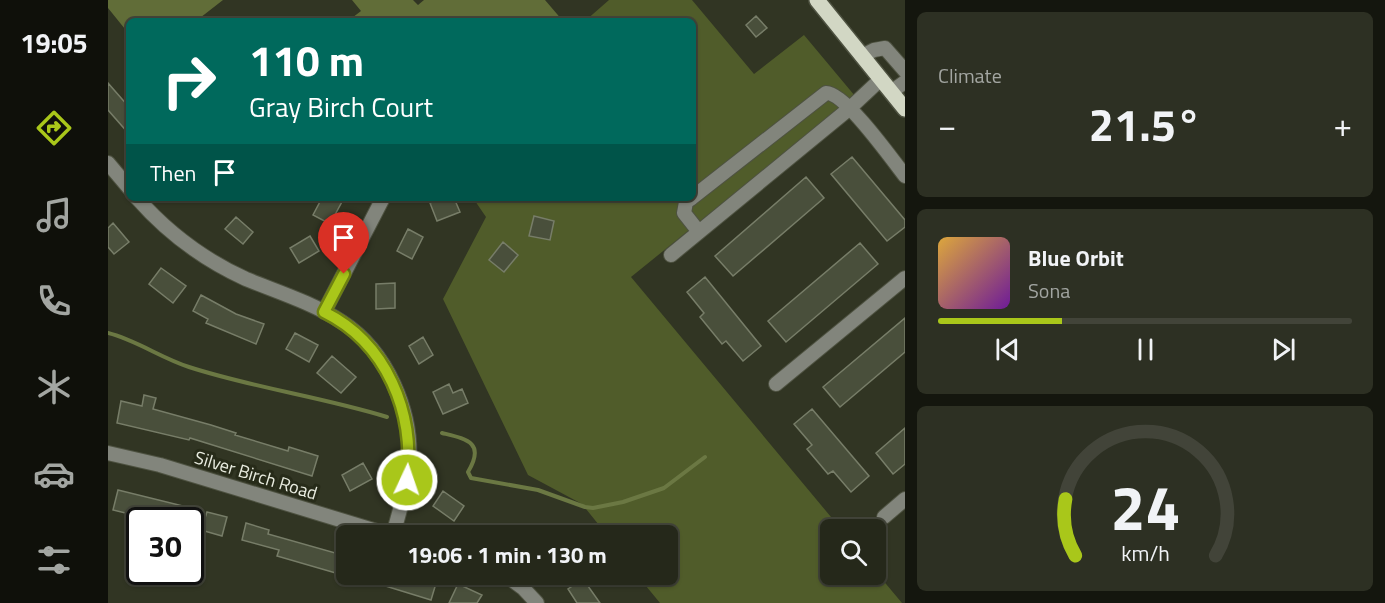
<!DOCTYPE html>
<html lang="en">
<head>
<meta charset="utf-8">
<style>
  :root { --surface:#25281a; --page:#2d3023; --text:#f1f3f6; --muted:#a3a6a2; --line:#424439; --accent:#a9c71a }
  body { margin:0; font-family:"Titillium Web",sans-serif; background:var(--page); color:var(--text); height:100vh; display:flex; flex-direction:column; font-size:22px; white-space:nowrap }
  * { box-sizing:border-box; margin:0 }
  p { font-size:20px; color:var(--muted) }
  .icon { flex:none; width:33px; height:33px; fill:none; stroke:currentColor; stroke-width:2; stroke-linecap:round; stroke-linejoin:round }
  .map { position:relative; flex:1; overflow:hidden }
  .details { display:flex; flex-direction:column; gap:12px; padding:12px; background:#14160e; width:480px }
  .details>* { flex:none }
  .top-card { position:absolute; left:18px; top:18px; width:570px; height:183px; border-radius:9px; box-shadow:0 2px 4px #0004,0 0 0 2px var(--line); background:#00695c; color:#fff; overflow:hidden }
  .fabs { position:absolute; left:712px; top:519px; display:grid; gap:12px }
  .fabs a { display:grid; place-items:center; width:66px; height:66px; border-radius:9px; background:var(--surface); box-shadow:0 2px 4px #0004,0 0 0 2px var(--line); font-size:30px }
  .speed { position:absolute; left:18px; top:507px; display:flex; gap:12px; font-size:30px; font-weight:700; text-align:center }
  .speed>* { display:grid; place-content:center; width:78px; height:78px; border-radius:50%; background:var(--surface); box-shadow:0 2px 4px #0004,0 0 0 2px var(--line); line-height:1 }
  .speed .limit { border:3px solid #111; border-radius:9px; background:#fff; color:#111 }
  .pin { position:absolute; display:grid; place-items:center; width:51px; height:51px; color:#fff; margin:-62px -26px; border-radius:50% 50% 50% 0; rotate:-45deg; box-shadow:0 0 6px #0007 }
  .pin .icon { rotate:45deg }
  .me { position:absolute; width:66px; margin:-33px; rotate:3deg; stroke-linejoin:round; filter:drop-shadow(0 0 4px #0008) }
  .turn { display:flex; align-items:center; gap:21px; height:126px; padding:0 24px; font-size:27px }
  .turn .icon { width:78px; height:78px; stroke-width:2.5 }
  .turn b { display:block; font-size:42px; line-height:51px }
  .then { display:flex; align-items:center; height:57px; padding:0 24px; background:#0003; gap:12px; font-size:22px }
  .big { font-size:45px; font-weight:700; line-height:1.1 }
  .details .card { flex:1; display:flex; flex-direction:column; justify-content:center; gap:9px; min-width:0; padding:0 21px; border-radius:9px; background:var(--page) }
  .details .dial { align-items:center; gap:0 }
  .dial svg { height:156px; overflow:visible; fill:none; stroke:var(--line); stroke-width:7; stroke-linecap:round; text-anchor:middle }
  .dial text { fill:var(--text); stroke:none }
  .song { display:flex; align-items:center; gap:18px }
  .cover { width:72px; height:72px; border-radius:9px; background:linear-gradient(135deg,hsl(40 70% 55%),hsl(280 70% 35%)) }
  .played { height:6px; border-radius:3px; background:linear-gradient(90deg,var(--accent) 30%,var(--line) 30%) }
  .keys { display:flex; justify-content:space-around; direction:ltr }
  .heat { display:flex; justify-content:space-between; align-items:center; font-size:33px; direction:ltr }
  .trip { position:absolute; left:228px; top:525px; width:342px; height:60px; border-radius:9px; background:var(--surface); box-shadow:0 2px 4px #0004,0 0 0 2px var(--line); font-weight:700; line-height:60px; text-align:center }
  main { display:flex; flex:1; min-height:0 }
  .tabs { display:flex; flex-direction:column; width:108px; justify-content:space-around; align-items:center; background:#0f100a; color:var(--muted) }
  .tabs .icon { width:42px; height:42px }
  .tabs .on { color:var(--accent) }
  .tabs b { font-size:27px; color:var(--text) }
  .map>svg:first-child { display:block }
</style>
</head>
<body>
<main>
<nav class="tabs">
<b>19:05</b>
<svg class="icon on" aria-label="directions" viewBox="0 0 24 24"><path d="M12 3l9 9-9 9-9-9zM9 14v-3h6M13 9l2 2-2 2"/></svg>
<svg class="icon" aria-label="music" viewBox="0 0 24 24"><path d="M9 18V5l10-2v13"/><circle cx="6" cy="18" r="3"/><circle cx="16" cy="16" r="3"/></svg>
<svg class="icon" aria-label="phone" viewBox="0 0 24 24"><path d="M5 4h4l2 5-3 2q2 4 5 5l2-3 5 2v4C11 20 4 13 5 4z"/></svg>
<svg class="icon" aria-label="climate" viewBox="0 0 24 24"><path d="M12 3v18M4 7l16 10M4 17L20 7"/></svg>
<svg class="icon" aria-label="car" viewBox="0 0 24 24"><path d="M5 17H2v-5l4-1 3-4h7l3 4 3 1v5h-3M9 17h6M6 11h13"/><circle cx="7" cy="17" r="2"/><circle cx="17" cy="17" r="2"/></svg>
<svg class="icon" aria-label="filters" viewBox="0 0 24 24"><path d="M4 7h16M4 17h16"/><circle cx="9" cy="7" r="2"/><circle cx="15" cy="17" r="2"/></svg>
</nav>
<div class="map">
<svg width="797" height="603" viewBox="0 0 797 603">
  <rect width="100%" height="100%" fill="#313523"/>
  <path fill="#505c2a" d="M501,0H584L646,74L696,35L747,96L523,277L733,529L723,530V574H768V572L794,603H552L529,575L560,574V536L499,535L474,504L420,475L335,299L378,217L365,198H585V21H477Z"/>
  <path fill="#616d38" d="M0,0H115L88,21H21V34L0,8Z
    M244,0H305L310,5L316,0H437L455,21H240L253,11Z"/>
  <g fill="none" stroke-linecap="round" stroke-linejoin="round">
    <path stroke="#6b7843" stroke-width="4" d="M0,333C28,340 53,358 81,367C146,388 214,397 279,417
      M334,433C358,439 378,442 360,472L363,478L430,490L477,507L485,508L515,502L556,488L597,457"/>
  </g>
  <path fill="#494f3b" stroke="#777d68" stroke-width="1.5" d="M648,16L659,28L648,37L638,25Z
    M0,83L21,107V134L0,110Z
    M744,157L797,220V227L779,241L723,174Z
    M698,177L716,198L625,276L607,256Z
    M214,198H236L222,224L205,215Z
    M334,198H346L352,212L329,221L322,203Z
    M426,216L446,221L442,240L421,236Z
    M128,217L145,232L135,244L117,229Z
    M5,223L21,242L6,254L0,247V228Z
    M300,229L315,237L304,259L289,251Z
    M202,236L211,251L191,263L182,248Z
    M395,242L410,255L396,272L381,260Z
    M752,243L770,264L678,342L660,321Z
    M53,268L78,286L65,303L41,284Z
    M597,277L653,346L635,361L618,341L614,344L592,317L596,313L579,292Z
    M287,283V308L268,309V284Z
    M93,295L128,314L156,324L148,344L98,323L100,319L85,311Z
    M797,318V352L732,407L715,387Z
    M187,333L210,345L201,362L178,349Z
    M315,337L325,355L311,364L301,346Z
    M224,356L248,377L233,393L209,373Z
    M341,384L345,393L354,389L360,403L335,414L325,392Z
    M36,395L48,398L45,409L103,425L128,433L127,435L180,451L181,447L210,456L204,476L82,438L81,440L9,423L13,401L34,406Z
    M704,409L761,476L743,492L725,471L720,474L699,449L704,445L686,424Z
    M797,428V464L785,474L768,453Z
    M255,463L264,479L242,491L234,475Z
    M10,490L75,506L70,520L35,512L34,517L5,510Z
    M335,491L356,506L346,521L325,506Z
    M99,512L119,517L114,536L93,530Z
    M138,523L161,530L160,534L238,556V576L169,556L171,550L134,540Z
    M248,574H308L329,580L323,600L248,577Z
    M475,579L492,603H469L460,589Z
    M350,584L374,595L369,603H341Z"/>
  <g fill="none" stroke-linecap="round" stroke-linejoin="round">
    <defs>
      <path id="minor" d="M754,56L766,50L777,48L797,71
        M783,92L797,82
        M0,163L21,188
        M585,197L718,93C736,92 784,159 797,176
        M29,198C59,232 96,260 138,279C170,292 205,303 234,322C279,351 305,412 301,464C299,489 291,512 285,535
        M584,198L578,202L576,213L591,232
        M563,255L742,108L773,79
        M216,312L275,198
        M668,384L797,278
        M0,453L52,465L285,536
        M776,517L797,499
        M396,574L415,588L429,603"/>
      <path id="major" d="M709,0L797,109"/>
    </defs>
    <use href="#minor" stroke="#4e5241" stroke-width="16"/>
    <use href="#major" stroke="#4e5241" stroke-width="18"/>
    <use href="#minor" stroke="#82857c" stroke-width="14"/>
    <use href="#major" stroke="#d2d7c4" stroke-width="15"/>
  </g>
  <g fill="none" stroke-linecap="round" stroke-linejoin="round">
    <defs>
      <path id="route" d="M236,274L216,312C279,343 307,413 299,480"/>
    </defs>
    <use href="#route" stroke="#6e8111" stroke-width="15"/>
    <use href="#route" stroke="#a9c71a" stroke-width="10"/>
  </g>
  <g text-anchor="middle" dominant-baseline="central" stroke-width="6" stroke-linejoin="round" paint-order="stroke">
    <g font-size="18" fill="#e9ece0" stroke="#272b19">
      <text transform="translate(148 475) rotate(17)">Silver Birch Road</text>
    </g>
  </g>
</svg>
<div class="fabs">
<a><svg class="icon" aria-label="search" viewBox="0 0 24 24"><circle cx="10" cy="10" r="6"/><path d="M15 15l6 6"/></svg></a>
</div>
<div class="speed"><div class="limit">30</div></div>
<div class="pin" style="left:236px;top:274px;background:#d93025"><svg class="icon" aria-label="arrive" viewBox="0 0 24 24"><path d="M6 21V4h12l-3 4 3 4H6"/></svg></div>
<svg class="me" style="left:299px;top:480px" viewBox="-20 -20 40 40"><circle r="17" fill="#a9c71a" stroke="#fff" stroke-width="3"/><path d="M0-11L8 9 0 5-8 9z" fill="#fff"/></svg>
<div class="trip">19:06 · 1 min · 130 m</div>
<div class="top-card">
<div class="turn"><svg class="icon" aria-label="right" viewBox="0 0 24 24"><path d="M7 20v-9h11M14 6l5 5-5 5"/></svg><div><b>110 m</b>Gray Birch Court</div></div>
<div class="then">Then<svg class="icon" aria-label="arrive" viewBox="0 0 24 24"><path d="M6 21V4h12l-3 4 3 4H6"/></svg></div>
</div>
</div>
<section class="details">
<div class="card"><p>Climate</p>
<div class="heat"><a>−</a><b class="big">21.5°</b><a>+</a></div>
</div>
<div class="card">
<div class="song"><i class="cover"></i><div><b>Blue Orbit</b><p>Sona</p></div></div>
<div class="played"></div>
<div class="keys"><svg class="icon" aria-label="previous" viewBox="0 0 24 24"><path d="M18 5L8 12l10 7zM5 5v14"/></svg><svg class="icon" aria-label="pause" viewBox="0 0 24 24"><path d="M8 5v14M16 5v14"/></svg><svg class="icon" aria-label="next" viewBox="0 0 24 24"><path d="M6 5l10 7-10 7zM19 5v14"/></svg></div>
</div>
<div class="card dial"><svg viewBox="0 0 100 80">
<path d="M14 69A42 42 0 1 1 86 69"/>
<path d="M14 69A42 42 0 0 1 9 40" stroke="#a9c71a"/>
<text x="50" y="56" font-size="32" font-weight="700">24</text>
<text x="50" y="72" font-size="11">km/h</text>
</svg></div>
</section>
</main>
</body>
</html>
